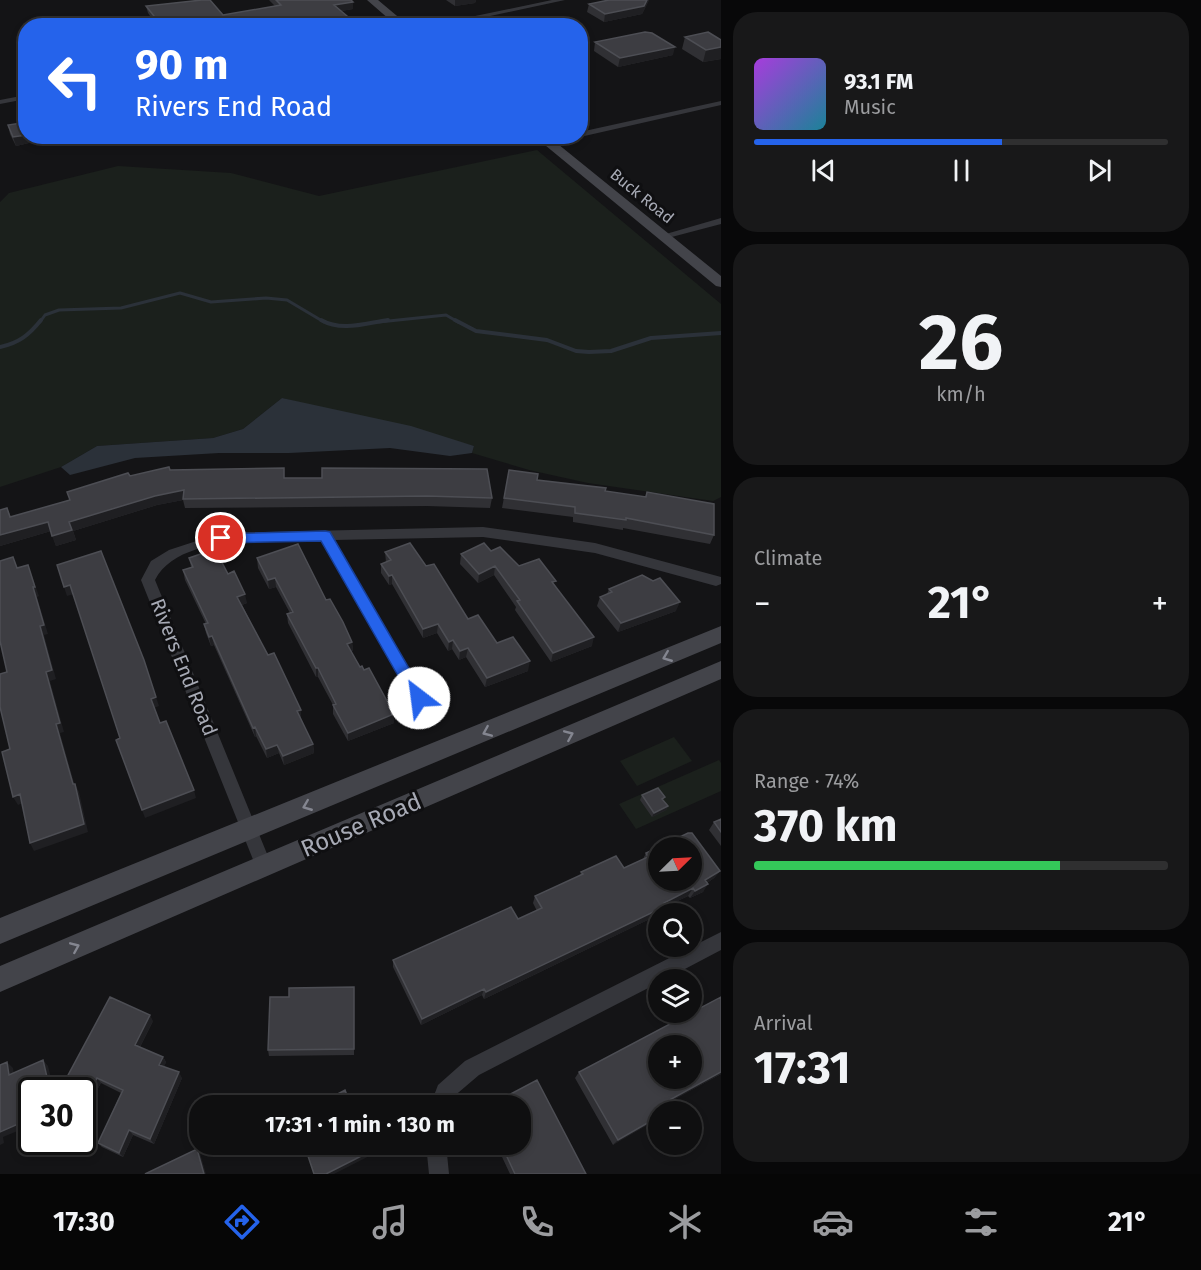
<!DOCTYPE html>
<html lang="en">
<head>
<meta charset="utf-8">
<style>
  :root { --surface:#0f0f10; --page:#181819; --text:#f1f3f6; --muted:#9b9c9f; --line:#2f2f30; --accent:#2563eb }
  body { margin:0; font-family:"Fira Sans",sans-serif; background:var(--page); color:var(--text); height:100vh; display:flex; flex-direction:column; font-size:22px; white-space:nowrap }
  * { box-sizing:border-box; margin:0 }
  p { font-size:20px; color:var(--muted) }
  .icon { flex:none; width:33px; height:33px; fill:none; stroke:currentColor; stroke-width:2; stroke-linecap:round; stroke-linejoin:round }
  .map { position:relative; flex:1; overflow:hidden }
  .drawer { display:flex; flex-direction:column; gap:12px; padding:12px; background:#080809; width:480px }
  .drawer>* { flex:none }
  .top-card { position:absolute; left:18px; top:18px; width:570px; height:126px; border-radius:24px; box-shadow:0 3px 9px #0003,0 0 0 2px var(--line); background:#2563eb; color:#fff; overflow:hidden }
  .needle { width:39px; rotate:66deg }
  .fabs { position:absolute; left:648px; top:837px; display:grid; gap:12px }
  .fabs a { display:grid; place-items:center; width:54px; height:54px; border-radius:50%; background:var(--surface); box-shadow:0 3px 9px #0003,0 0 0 2px var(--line); font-size:30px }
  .speed { position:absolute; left:18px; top:1077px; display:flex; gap:12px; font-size:30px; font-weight:700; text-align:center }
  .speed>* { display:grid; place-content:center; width:78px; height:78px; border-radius:50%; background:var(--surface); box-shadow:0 3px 9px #0003,0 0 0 2px var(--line); line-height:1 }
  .speed .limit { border:3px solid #111; border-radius:9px; background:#fff; color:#111 }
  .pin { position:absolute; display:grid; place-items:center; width:51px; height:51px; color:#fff; margin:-26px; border:3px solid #fff; border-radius:50%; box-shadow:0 2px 6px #0007 }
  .me { position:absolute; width:66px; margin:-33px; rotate:330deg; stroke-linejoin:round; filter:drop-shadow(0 0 4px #0008) }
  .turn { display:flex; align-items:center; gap:21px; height:126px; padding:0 18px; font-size:27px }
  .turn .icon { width:78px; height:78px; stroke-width:2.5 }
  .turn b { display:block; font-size:42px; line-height:51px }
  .big { font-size:45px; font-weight:700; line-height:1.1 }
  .drawer .tile { flex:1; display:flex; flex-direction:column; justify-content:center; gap:9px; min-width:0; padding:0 21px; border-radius:24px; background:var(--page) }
  .drawer .dial { align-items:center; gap:0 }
  .dial b { font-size:78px; line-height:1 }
  .song { display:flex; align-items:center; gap:18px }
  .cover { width:72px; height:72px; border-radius:9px; background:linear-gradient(135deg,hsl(280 70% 55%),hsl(190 70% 35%)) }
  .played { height:6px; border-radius:3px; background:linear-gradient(90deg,var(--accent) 60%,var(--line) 60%) }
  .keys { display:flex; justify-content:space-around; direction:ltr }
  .heat { display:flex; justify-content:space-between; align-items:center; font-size:33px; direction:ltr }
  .charge { height:9px; border-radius:4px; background:linear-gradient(90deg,#34c759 74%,var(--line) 0) }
  .trip { position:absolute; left:189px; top:1095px; width:342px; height:60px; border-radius:24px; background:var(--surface); box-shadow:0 3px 9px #0003,0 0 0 2px var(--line); font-weight:700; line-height:60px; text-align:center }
  .tabs { display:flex; height:96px; justify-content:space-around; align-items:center; background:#060606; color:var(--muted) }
  .tabs .icon { width:42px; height:42px }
  .tabs .selected { color:var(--accent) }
  .tabs b { font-size:27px; color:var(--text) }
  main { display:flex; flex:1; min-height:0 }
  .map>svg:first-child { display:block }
</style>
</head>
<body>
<main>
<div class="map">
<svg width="721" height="1174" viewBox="0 0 721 1174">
  <rect width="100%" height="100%" fill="#141416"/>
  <path fill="#1b201c" d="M537,150L721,304V497L713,501L588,483L529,470L472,453L474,446L282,398L243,429L213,438L97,446L61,467L0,487V202L9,193L118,166L231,173L319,196Z
    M674,737L692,761L637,786L620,761Z
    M719,760L721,763V791L636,829L619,804Z"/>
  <path fill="#2b3139" d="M282,398L411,426L474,446L472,453L450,456L390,448L289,453H219L135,458L70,475L61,467L97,446L213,438L243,429Z"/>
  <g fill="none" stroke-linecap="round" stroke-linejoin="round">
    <path stroke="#2b3139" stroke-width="3" d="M40,322L45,315L59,310L121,308L180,293L211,302L266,298L287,300L324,322
      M379,322L446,315L458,322"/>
    <path stroke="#2b3139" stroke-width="4" d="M321,320C342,332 366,323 388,320
      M455,320L476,331L547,340L576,351L589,352L611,351L651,338L721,333
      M0,347C19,343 29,335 41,320"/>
    <path fill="#35363b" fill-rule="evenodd" d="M552,0H565L443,26H427Z
      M26,95V99L0,104V100Z
      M721,101V105L580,137H578L548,145L544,143L563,136H580V132Z
      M721,218V224L664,239L659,236Z
      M483,527L595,543L721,577V584L716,586L595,553L483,537L334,540L424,694L426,698L424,702L419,704L414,702L321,540C274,542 180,532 155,580L272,866L270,872L264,874L258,872L141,580L151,561L169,550L221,533Z
      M721,932V950L664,980H658V983L479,1075L452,1098L450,1106H430L438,1085L465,1061Z
      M426,1144H446L449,1174H429Z"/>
    <path fill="#43444a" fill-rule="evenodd" d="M367,0H378L409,26H397Z
      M534,136H548L721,276V287L716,286Z
      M721,626V643L0,944V918Z
      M721,661V679L0,992V966Z"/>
  </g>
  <path fill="#303034" d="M269,0H351L353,2V9L341,11L347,16V23L335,26H157L148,13L146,6L223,15L275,6Z
    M446,0H476L475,3L455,6Z
    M609,0H649L642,14L604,22L587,12L589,4Z
    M685,37L721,40V59L703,62L682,49Z
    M595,42L673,55L618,67L594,51Z
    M8,125L26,136H27L29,143L16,146L10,134Z
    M170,470L285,478L492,498L490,508L427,506L185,508L183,500L157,505L73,531L76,540L56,546L51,531L0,546V510L7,508L11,517L69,500L130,476Z
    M509,470L537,480L605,491L645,497L647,492L714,535L710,544L623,528V530L573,522V517L502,508Z
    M491,551L555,586L592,646L551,662L515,610L516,607L494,575L478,583L460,564L461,554Z
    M385,552L426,566L468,619L528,671L485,687L466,657L459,660L452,649L448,651L437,633L423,638L392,584L389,585L381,573V564L386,562Z
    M189,558L228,574L247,603L242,605L301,719H300L313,744L314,753L284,765L279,753L267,758L256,736L255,737L214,645L211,646L206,633L204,624H206L185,580L183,570L191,567Z
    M257,558L326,600L352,642L353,651H351L360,667L394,714V723L348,741L333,714V705L318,677H316L288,623L287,614L290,613L276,587L269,589L258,568Z
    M653,581L676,611L618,632L597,606L600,597L607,594L609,589Z
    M642,795L665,797L663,800L668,806L666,810L652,817L640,800Z
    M721,819V846L709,830L714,822Z
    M646,853L720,871L714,878L707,883L703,892L690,898L688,896L665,907L662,913L484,999L482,995L421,1025L393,967V960L518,919L537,911L533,903L535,896L580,876L581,872L624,868L643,859Z
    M354,987V1055L269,1056L268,1050L289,997Z
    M721,997V1074L665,1104L613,1145L575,1078L579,1072Z
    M153,1021L140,1047L163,1057L166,1062L164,1066L182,1078L154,1144L133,1135L123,1157L102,1147L98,1143L121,1093L101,1083L94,1095L71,1084L66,1079Z
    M496,1144H520L586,1174H510Z"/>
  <path fill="#1f1f22" d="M455,0H476L475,3L455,6Z
    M647,0H649L642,14L604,22L605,14Z
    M353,2V9L335,12L334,5Z
    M347,16V23L335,26H304V24Z
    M299,19V26H254Z
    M675,47L673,55L618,67L620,58Z
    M721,47V59L703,62L706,50Z
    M26,135V136H27L29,143L16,146L13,137Z
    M184,490L183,500L157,505L73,531L76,540L56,546L52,536L69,522L155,496Z
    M48,522L51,531L0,546V535Z
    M28,565L39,596L37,597L48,634L44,635L56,679L50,681L64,732L60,733L77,793L73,784L56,724L46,672L40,626Z
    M495,566L494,575L478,583L479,574Z
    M392,575V584L389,585V576Z
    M275,578L276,587L269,589L268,580Z
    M70,585L74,594L67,596L64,587Z
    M245,594L247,603L239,606L237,597Z
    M680,602L676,611L618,632L621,623Z
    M438,624L437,633L423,638V629Z
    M212,636L214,645L211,646L209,637Z
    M594,637L592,646L551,662L553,653Z
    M453,640L452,649L448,651L449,642Z
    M352,642L353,651L347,653V644Z
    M468,648L466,657L459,660L460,651Z
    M530,661L528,671L485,687L487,678Z
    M316,668H318V677H316Z
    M156,697L159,706L154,708L151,699Z
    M301,710V719L297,720V711Z
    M394,714V723L348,741V733Z
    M255,727L256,736L255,737L253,728Z
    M313,744L314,753L284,765L283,756Z
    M277,745L279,753L267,758L266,749Z
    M75,784L79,792L88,832L34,851L30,843Z
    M194,790L196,798L145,818L142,810Z
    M20,794L25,802L18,805L13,797Z
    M668,806L666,810L652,817L654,813Z
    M720,871L714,878L700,888L705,880Z
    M708,884L703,892L690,898L695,891Z
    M693,888L688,896L665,907L662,913L484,999L486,992Z
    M484,989L482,995L421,1025L422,1019Z
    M150,1015L153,1021L138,1051L135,1045Z
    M163,1057L166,1062L163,1070L159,1065Z
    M43,1060L48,1066L54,1090H50Z
    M7,1062L13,1068L15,1080L9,1075Z
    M179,1072L182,1078L154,1144L150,1139Z
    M721,1072V1074L659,1108L664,1103Z
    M97,1078L101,1083L94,1095L90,1090Z
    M658,1117V1119L613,1145L618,1140Z
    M27,1120L32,1125L3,1137L4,1143L0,1145V1132Z
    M129,1130L133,1135L123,1157L119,1153Z
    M381,1146V1150L334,1174H326Z
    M197,1149L200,1153L206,1174H204Z"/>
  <path fill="#3d3d42" stroke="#4d4e54" stroke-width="1.5" fill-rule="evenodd" d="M202,0H210L223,15L281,5L276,0H351L353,2L334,5L347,16L304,24L299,19L254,26H162L146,6Z
    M609,0H647L644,6L605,14L589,4Z
    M463,21L469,26L443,25Z
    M645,32L652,33L675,47L620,58L595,42Z
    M708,32L721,40V47L706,50L685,37Z
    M21,123L26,132V135L13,137L8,125Z
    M169,467L170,470L284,468V478H322V468L487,469L492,498L427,496L183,499L184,490L155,496L69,522L72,530L52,536L48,522L0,535V510L7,508L10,517L70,500L67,492L128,473L130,476Z
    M509,470L538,474L537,480L606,488L605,491L646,497L647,492L714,504V535L626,518V520L575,513V507L504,498Z
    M410,543L426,566L434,564L468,619L478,615L497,643L513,637L530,661L487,678L468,648L460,651L453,640L449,642L438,624L423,629L392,575L389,576L381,564L391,560L385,552Z
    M484,543L491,551L500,547L519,566L539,559L556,581L552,582L594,637L553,653L517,601L520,600L495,566L479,574L461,554Z
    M298,544L326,600L330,599L343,622L352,642L347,644L360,667L362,666L364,670L369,668L394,714L348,733L333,705L336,704L318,668H316L287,614L293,612L275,578L268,580L257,558Z
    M215,549L228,574L234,571L245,594L237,597L268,655L274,653L301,710L297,711L313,744L283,756L277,745L266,749L255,727L253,728L212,636L209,637L204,624L208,623L183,570L193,567L189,558Z
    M101,551L144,660L156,697L151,699L160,723L166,721L194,790L142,810L116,740L120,738L70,585L64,587L57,565Z
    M13,557L17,568L28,565L35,587H33L44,625L40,626L52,670L46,672L60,723L56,724L73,784H75L84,824L30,843L20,794L13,797L2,752L10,749L0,707V674L7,672L0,641V561Z
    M642,575L653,581L660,578L680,602L621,623L600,597L612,592L609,589Z
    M658,788L665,797L662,799L668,806L654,813L642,795Z
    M721,819V832L714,822Z
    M688,833H692L720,871L705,880L708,884L695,891L693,888L664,903L666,906L486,992L484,989L422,1019L393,960L511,907L518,919L542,908L535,896L583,874L581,872L616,856L624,868L648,857L646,853ZM658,848H692V880H658Z
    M354,987V1049L268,1050L270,997H289V988Z
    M110,997L150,1015L135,1045L163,1057L159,1065L179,1072L150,1139L129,1130L119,1153L98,1143L123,1090L97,1078L90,1090L66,1079Z
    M721,997V1072L664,1103L669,1111L658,1112V1117L618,1140L579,1072ZM658,1046H692V1078H658Z
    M43,1060L50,1090H32V1127L29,1128L27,1120L0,1132V1065L7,1062L9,1075Z
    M537,1080L586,1174H515L501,1144H520V1106H488Z
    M345,1090L351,1106H315Z
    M304,1144H381V1146L326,1174H314Z
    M197,1149L204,1174H145Z"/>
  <defs><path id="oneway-chevron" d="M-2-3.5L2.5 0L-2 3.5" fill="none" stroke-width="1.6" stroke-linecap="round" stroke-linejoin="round" transform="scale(1.5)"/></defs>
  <g stroke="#848690">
    <use href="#oneway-chevron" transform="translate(667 657) rotate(158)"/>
    <use href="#oneway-chevron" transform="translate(487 732) rotate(157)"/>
    <use href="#oneway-chevron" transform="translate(569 735) rotate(-23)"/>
    <use href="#oneway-chevron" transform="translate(307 806) rotate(158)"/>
    <use href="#oneway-chevron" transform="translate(75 947) rotate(-23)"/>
  </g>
  <path fill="#2563eb" stroke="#184099" stroke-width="1.5" d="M325,531L330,532L424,694L426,698L424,702L419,704L413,702L321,541L221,543L214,538L221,534Z"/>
  <g text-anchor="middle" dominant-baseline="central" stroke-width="6" stroke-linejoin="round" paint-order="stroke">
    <g font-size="16" fill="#a7aab5" stroke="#0f0f11">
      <text transform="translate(642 196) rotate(39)">Buck Road</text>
    </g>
    <g font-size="20" fill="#a7aab5" stroke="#0f0f11">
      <text transform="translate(184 667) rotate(68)">Rivers End Road</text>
    </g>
    <g font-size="24" fill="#a7aab5" stroke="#0f0f11">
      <text transform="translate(361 825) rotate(-23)">Rouse Road</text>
    </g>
  </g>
</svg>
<div class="fabs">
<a><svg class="needle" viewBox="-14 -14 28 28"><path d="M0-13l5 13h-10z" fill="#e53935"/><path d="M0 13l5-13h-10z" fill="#9b9c9f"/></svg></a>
<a><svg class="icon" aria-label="search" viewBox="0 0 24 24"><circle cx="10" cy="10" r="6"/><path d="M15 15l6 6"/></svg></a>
<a><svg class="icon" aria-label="layers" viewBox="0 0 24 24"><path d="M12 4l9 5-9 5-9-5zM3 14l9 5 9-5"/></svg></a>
<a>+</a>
<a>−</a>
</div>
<div class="speed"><div class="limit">30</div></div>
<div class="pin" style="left:221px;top:538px;background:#d93025"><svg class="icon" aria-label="arrive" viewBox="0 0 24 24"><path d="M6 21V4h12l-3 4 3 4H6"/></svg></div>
<svg class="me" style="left:419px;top:698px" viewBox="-20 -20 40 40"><circle r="19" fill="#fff"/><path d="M0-13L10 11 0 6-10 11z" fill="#2563eb"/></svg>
<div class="trip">17:31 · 1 min · 130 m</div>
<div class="top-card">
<div class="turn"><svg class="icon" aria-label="left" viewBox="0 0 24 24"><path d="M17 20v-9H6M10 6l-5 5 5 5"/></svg><div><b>90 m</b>Rivers End Road</div></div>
</div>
</div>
<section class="drawer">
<div class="tile">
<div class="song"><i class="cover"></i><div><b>93.1 FM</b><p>Music</p></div></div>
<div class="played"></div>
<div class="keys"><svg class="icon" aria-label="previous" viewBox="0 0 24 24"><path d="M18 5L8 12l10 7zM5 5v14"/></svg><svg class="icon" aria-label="pause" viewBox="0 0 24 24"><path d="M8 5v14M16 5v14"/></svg><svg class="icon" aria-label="next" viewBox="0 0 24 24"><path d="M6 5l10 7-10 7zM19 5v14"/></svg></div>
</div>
<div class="tile dial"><b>26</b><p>km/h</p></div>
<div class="tile"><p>Climate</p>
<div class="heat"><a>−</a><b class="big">21°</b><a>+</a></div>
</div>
<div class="tile"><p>Range · 74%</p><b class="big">370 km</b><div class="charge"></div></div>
<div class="tile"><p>Arrival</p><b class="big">17:31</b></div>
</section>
</main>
<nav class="tabs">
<b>17:30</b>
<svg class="icon selected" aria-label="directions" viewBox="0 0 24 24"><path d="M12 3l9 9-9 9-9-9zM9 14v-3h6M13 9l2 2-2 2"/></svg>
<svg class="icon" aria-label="music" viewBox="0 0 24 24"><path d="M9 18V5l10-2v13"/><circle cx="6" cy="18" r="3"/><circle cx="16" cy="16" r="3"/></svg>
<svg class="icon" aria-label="phone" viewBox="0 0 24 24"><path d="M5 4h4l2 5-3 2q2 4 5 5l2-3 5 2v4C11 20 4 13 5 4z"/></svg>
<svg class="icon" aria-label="climate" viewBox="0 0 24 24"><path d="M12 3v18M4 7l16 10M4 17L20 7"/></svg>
<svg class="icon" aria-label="car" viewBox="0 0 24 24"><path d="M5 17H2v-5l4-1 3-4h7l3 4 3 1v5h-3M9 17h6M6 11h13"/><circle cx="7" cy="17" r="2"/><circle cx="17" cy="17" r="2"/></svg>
<svg class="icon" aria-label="filters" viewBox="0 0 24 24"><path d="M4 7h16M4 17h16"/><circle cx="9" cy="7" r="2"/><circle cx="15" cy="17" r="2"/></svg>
<b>21°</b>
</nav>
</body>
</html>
